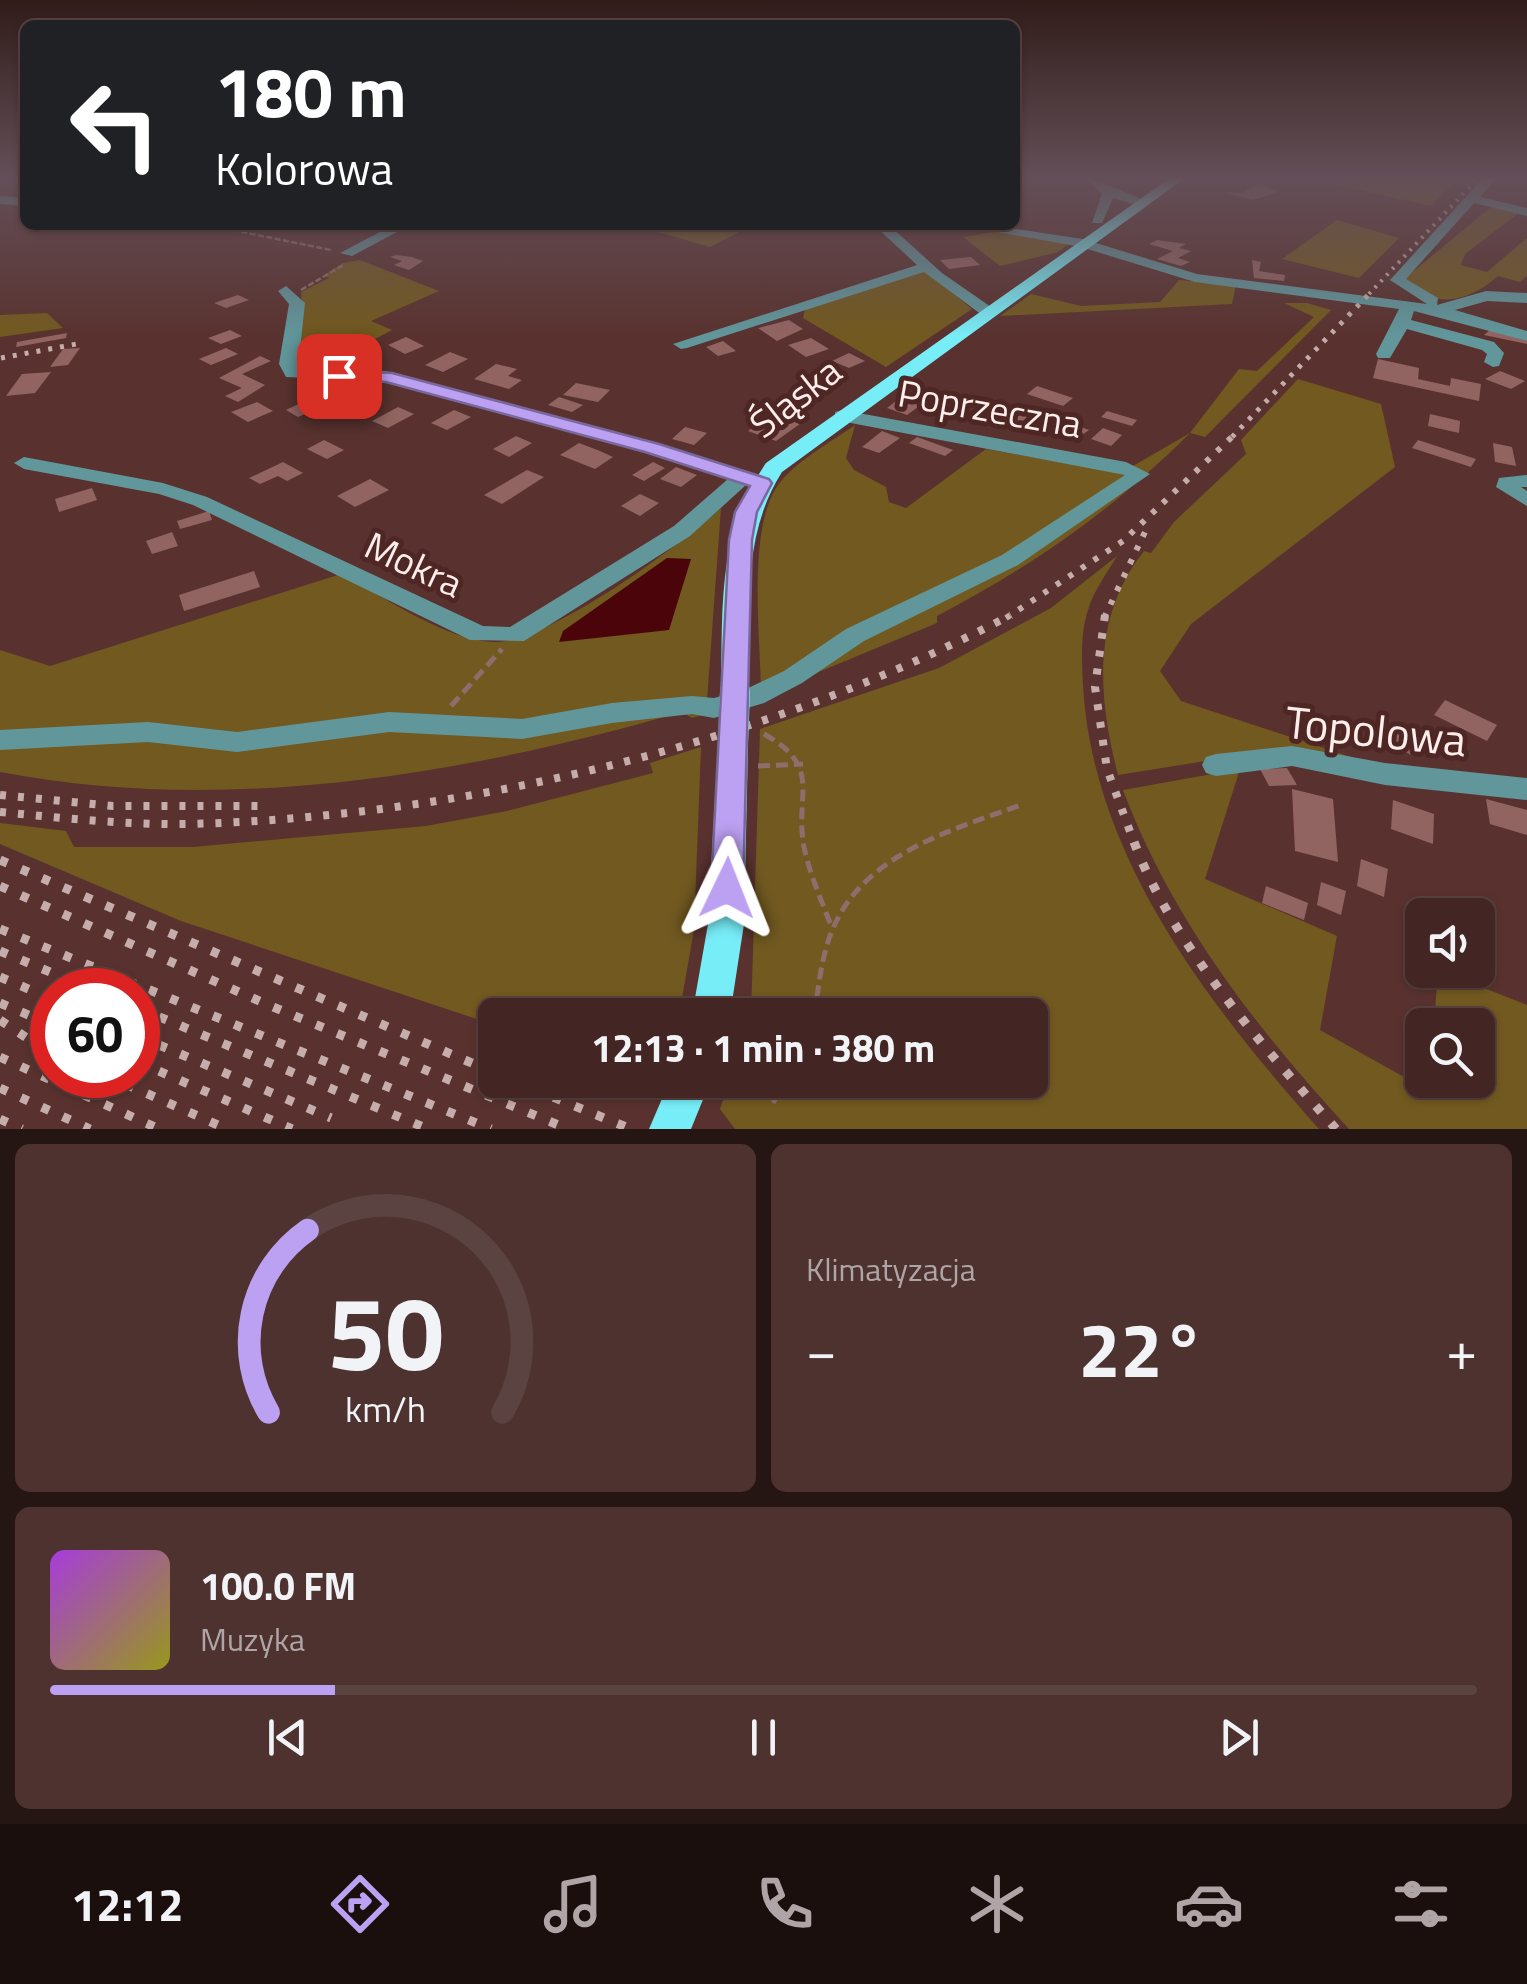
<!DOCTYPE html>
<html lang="pl">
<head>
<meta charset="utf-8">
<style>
  :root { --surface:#432623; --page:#4d3230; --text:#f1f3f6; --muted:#afa5a6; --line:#5b4341; --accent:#bca0f2 }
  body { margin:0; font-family:"Titillium Web",sans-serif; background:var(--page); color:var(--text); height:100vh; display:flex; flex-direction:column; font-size:38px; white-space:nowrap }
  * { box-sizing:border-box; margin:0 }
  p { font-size:32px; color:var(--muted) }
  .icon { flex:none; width:55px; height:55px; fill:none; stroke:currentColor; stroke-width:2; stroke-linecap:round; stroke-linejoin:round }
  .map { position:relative; height:1129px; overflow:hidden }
  .side { display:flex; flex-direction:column; gap:15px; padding:15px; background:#251513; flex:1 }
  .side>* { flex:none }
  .hud { position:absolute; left:20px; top:20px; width:1000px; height:210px; border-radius:15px; box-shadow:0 2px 8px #0004,0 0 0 2px var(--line); background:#202124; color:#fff; overflow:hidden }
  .controls { position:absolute; left:1405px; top:898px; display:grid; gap:20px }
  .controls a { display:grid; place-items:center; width:90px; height:90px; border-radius:15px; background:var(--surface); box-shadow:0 2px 8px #0004,0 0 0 2px var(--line); font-size:50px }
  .speed { position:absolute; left:30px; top:968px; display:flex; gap:20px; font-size:50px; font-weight:700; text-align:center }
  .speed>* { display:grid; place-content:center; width:130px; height:130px; border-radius:50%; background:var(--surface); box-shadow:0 2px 8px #0004,0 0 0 2px var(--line); line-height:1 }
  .speed .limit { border:15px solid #d22; background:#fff; color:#111 }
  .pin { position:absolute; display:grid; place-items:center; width:85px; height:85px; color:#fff; margin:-42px; border-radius:20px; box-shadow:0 5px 15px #0006 }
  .me { position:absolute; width:110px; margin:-55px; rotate:2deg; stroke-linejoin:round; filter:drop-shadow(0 0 8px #0008) }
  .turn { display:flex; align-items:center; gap:35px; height:210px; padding:0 30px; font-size:45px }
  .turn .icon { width:130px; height:130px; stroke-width:2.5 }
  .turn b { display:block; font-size:70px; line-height:85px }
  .big { font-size:75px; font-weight:700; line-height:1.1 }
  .side .widget { flex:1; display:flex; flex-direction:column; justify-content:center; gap:15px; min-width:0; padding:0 35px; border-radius:15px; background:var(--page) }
  .side .dial { align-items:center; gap:0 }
  .dial svg { height:260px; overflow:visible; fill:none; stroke:var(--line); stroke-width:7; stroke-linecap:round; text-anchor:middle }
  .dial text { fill:var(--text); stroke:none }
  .song { display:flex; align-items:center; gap:30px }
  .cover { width:120px; height:120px; border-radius:15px; background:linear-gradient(135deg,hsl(280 70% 55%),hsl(60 70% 35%)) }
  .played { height:10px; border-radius:5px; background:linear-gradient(90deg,var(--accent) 20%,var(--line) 20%) }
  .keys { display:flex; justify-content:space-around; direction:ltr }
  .heat { display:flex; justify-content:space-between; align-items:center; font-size:55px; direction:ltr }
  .side .tiles { flex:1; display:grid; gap:15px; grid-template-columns:1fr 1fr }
  .widget:last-child { grid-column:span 2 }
  .trip { position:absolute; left:478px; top:998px; width:570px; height:100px; border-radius:15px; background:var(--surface); box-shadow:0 2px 8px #0004,0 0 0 2px var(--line); font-weight:700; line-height:100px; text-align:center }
  .menu { display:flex; height:160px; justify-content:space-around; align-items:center; background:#1b0f0e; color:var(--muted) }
  .menu .icon { width:70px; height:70px }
  .menu .active { color:var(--accent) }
  .menu b { font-size:45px; color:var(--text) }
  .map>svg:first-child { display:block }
</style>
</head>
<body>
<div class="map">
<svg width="1527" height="1129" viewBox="0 0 1527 1129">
  <rect width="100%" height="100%" fill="#59322f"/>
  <path fill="#725920" d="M1346,178H1459L1431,206L1337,185Z
    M1491,207L1520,212L1465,254L1461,265L1487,272L1527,238V276L1520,282L1498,276C1469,302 1433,311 1404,279Z
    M1337,220L1399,238L1359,278L1282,259Z
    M645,225H753L710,247L641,227Z
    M1006,230L1075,239L1058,252L1000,266L963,237Z
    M360,260L439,291L371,321L392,330L347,354L376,367L365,373L300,369C291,347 304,317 301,292L329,278L324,275L343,263Z
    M914,272H927L972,309L886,367L803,318L806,305Z
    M1179,280L1236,285L1232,304L1000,316L1031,294L1081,306L1160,302Z
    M1284,303H1307L1331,310L1205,437L1190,433C1113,510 1033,566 937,616V623L761,696C761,640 747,536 776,488C793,462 830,443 855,425L846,458L854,470L886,487L889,502L906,508L986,449L1121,473L1190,433L1239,369L1257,371L1314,317Z
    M47,313L63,328L0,337V315Z
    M1298,379L1381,404L1395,467L1191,624L1160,671L1181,701L1363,761L1287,748L1118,775C1098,697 1091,618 1144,551L1151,553L1174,522L1246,454L1241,440Z
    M721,508L706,714L692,718L682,712C462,775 227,815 0,772V650L50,666L341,574C383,596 446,641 494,642C546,644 681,545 721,508Z
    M1117,556C1107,573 1093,592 1088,610C1080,634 1082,661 1083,686C1093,857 1209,1005 1319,1129H735L720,1109L730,1080H1030V1015H751L760,729L939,668L1051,608Z
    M701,747L694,930L679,1015H495V1025L181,921L0,844V823L66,831L74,847H193L426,826L507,811L653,773L650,763Z
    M1240,769L1205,879L1337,936L1320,1030L1429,1091L1431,1080H1478V1025H1434L1438,970L1527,1005V1129H1349C1256,1028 1172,920 1123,790Z"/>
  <path fill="#4b040a" d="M667,558L691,559L669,630L559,642L563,631Z"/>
  <path fill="#916461" d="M1259,183L1278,192L1253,200L1221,192L1242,193Z
    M1157,240L1186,244L1179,248L1191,251L1178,258L1190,262L1181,266L1157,259L1173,251L1149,244Z
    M396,255L412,257L423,261L409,270L394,265L402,261L390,257Z
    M971,257L980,265L949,269L940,260Z
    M1252,260L1261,262L1259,271L1285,275L1284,281L1254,278Z
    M238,295L249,300L226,308L214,303Z
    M789,320L803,329L777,341L758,328Z
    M230,330L242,336L221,344L208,338Z
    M1490,330L1527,341V344L1484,335Z
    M67,333L66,338L16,347L17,342Z
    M406,337L424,346L405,354L388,345Z
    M811,338L829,349L806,357L788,345Z
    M723,341L736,351L718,356L706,347Z
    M80,348L68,365L50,367L63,349Z
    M226,348L238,354L211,365L199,359Z
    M450,352L468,359L443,372L425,365Z
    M849,353L865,361L849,368L832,361Z
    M260,356L271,361L242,374L265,385L238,402L225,396L242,388L219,378Z
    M1378,359L1419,368L1418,379L1450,386L1451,378L1481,384L1479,401L1373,378Z
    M496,364L517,369L508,376L522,380L509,389L474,379Z
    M1500,371L1525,381L1511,389L1485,379Z
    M51,372L35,393L6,396L22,374Z
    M576,383L610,390L598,402L563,395Z
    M1037,386L1073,398L1063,406L1027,394Z
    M348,388L362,392L382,399L362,410L328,399Z
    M904,395L925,402L907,415L887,408Z
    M559,397L583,405L572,412L548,405Z
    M305,401L318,408L298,417L286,410Z
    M257,402L273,411L248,422L231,412Z
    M398,407L414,414L388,428L372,421Z
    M792,409L811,416L776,441L748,431L763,420L772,423Z
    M454,410L471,417L447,430L431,423Z
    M1024,411L1045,418L1035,427L1014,420Z
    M1107,411L1137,420L1132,426L1101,417Z
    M1430,414L1460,421L1459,433L1428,426Z
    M1073,424L1089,430L1074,441L1058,435Z
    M685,427L707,433L694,445L672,439Z
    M1103,428L1122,435L1111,446L1091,439Z
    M882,431L900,438L879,453L862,447Z
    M516,436L532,443L509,457L493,449Z
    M917,437L953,450L945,456L909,443Z
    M324,440L344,450L327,459L307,449Z
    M1418,440L1476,459L1471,467L1412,448Z
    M579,443L600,451L613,457L595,469L560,455Z
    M1493,443L1512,447L1516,466L1495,462Z
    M283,462L303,473L287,481L278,476L260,484L249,478Z
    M653,462L665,468L644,481L632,475Z
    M676,467L697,475L681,487L660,479Z
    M527,470L544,477L502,504L484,495Z
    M370,479L389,490L355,507L337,496Z
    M92,488L97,500L59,512L55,499Z
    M640,494L659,503L640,516L621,506Z
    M209,511L212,520L180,529L177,521Z
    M172,532L178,546L152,554L146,541Z
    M254,571L260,587L184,611L179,595Z
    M1445,700L1497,725L1487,741L1434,715Z
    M1398,731L1422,744L1413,756L1389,743Z
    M1287,768L1297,785L1269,786L1260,769Z
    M1292,789L1333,799L1338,862L1295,851Z
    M1486,799L1527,810V835L1490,824Z
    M1393,800L1434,814L1433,844L1391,829Z
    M1361,859L1388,869L1384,897L1357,886Z
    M1321,882L1346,891L1341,915L1317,905Z
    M1266,886L1308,903L1304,920L1262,903Z"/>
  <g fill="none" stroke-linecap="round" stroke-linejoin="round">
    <path stroke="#8e6e6c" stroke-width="2.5" stroke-dasharray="6 2.5" stroke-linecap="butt" d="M208,225L331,250
      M301,290L345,264"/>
    <path stroke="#8e6e6c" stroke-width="5" stroke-dasharray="12 6" stroke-linecap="butt" d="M451,706L502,649
      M764,734C824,768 794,793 804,847C810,875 822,902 832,928
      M758,766L803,764
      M814,1015C819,987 821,957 832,931C862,855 951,830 1021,805
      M773,1103L785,1080"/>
    <path fill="#61969b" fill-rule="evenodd" d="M1085,178C1094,178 1140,198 1149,203L1143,207L1113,198L1102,223H1092L1102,194Z
      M1483,178H1496L1480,197L1527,208V216L1474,203L1406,279L1438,298L1437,305L1486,291L1527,293V303L1487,301L1455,310L1527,331V341L1414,311L1411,320L1494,342L1504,353L1499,366L1493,367L1484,362L1487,354L1482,350L1407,329L1390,358H1378L1376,354L1399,309L1195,282L1081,247L975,228L989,225L1083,239L1197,274L1427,304L1390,280Z
      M0,196L25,198V206L0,204Z
      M393,225H410L352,256L340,253Z
      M874,225H889L942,273L994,309V315H982L924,272L687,348L681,349L673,344L917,265Z
      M286,286L305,303L298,368L386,371L659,444L760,477L763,481L753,487L746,485L690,536L524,641L470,640L193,505L159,494L24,469L14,463L24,457L163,483L207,497L483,626L510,627L674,526L728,479L645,452L385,381L286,377L279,364L289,304L278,291Z
      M842,410L1126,462L1150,474L1018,565L864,641L802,683L764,703L714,718L692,714L612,723L522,739L389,732L237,752L148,742L0,750V730L148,722L237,732L389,712L522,719L612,703L692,696L714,698L746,689L784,671L846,629L1002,555L1125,475L835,420V412Z
      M1527,475V487H1521L1527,491V506L1496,487L1499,478Z
      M1292,746L1385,763L1527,778V800L1385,785L1292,766L1216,776L1206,773L1202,765L1206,757L1216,754Z"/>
    <path fill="#77edf8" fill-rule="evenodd" d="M1170,178H1185L782,472C740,538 750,617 749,692L745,699H725L721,692C723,608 716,536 766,463Z
      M733,735L744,738L748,746L744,924L730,1015H692L708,924L718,746L722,738Z
      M670,1080H711L691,1129H649Z"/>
    <path stroke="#c5adab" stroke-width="4" stroke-dasharray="2.5 6" stroke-linecap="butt" d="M1369,294L1478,178"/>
    <path stroke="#c5adab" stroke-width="5" stroke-dasharray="4 8" stroke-linecap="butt" d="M1,358L82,343
      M1232,437L1372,291"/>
    <path stroke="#c5adab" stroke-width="6" stroke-dasharray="5 10" stroke-linecap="butt" d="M1006,618L1123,541L1234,435
      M1104,618L1145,532"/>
    <path stroke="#c5adab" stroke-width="8" stroke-dasharray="6 12" stroke-linecap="butt" d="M1105,615L1095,687L1107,769L1135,845
      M0,795L113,806H259
      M0,812C63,818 126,825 189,824C465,817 765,744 1011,615"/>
    <path stroke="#c5adab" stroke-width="9" stroke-dasharray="8 15" stroke-linecap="butt" d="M1134,842C1173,946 1264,1047 1336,1129
      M0,860L495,1073
      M0,886L266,1004L568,1129
      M0,929L491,1129
      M0,951L93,990
      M0,977L52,999
      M0,1003L52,1025
      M138,1008L428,1129
      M0,1020L52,1055
      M138,1036L331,1118
      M0,1057L159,1129
      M138,1062L292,1129
      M105,1075L227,1129
      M511,1080L631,1129
      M0,1088L90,1129
      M0,1119L22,1129"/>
    <path stroke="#77edf8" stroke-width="30" d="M733,746L735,692"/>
  </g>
  <linearGradient id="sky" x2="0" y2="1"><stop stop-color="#311c1a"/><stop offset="0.53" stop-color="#644f58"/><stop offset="1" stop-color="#644f58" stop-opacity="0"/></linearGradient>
  <rect width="1527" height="336" fill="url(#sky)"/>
  <path fill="#bca0f2" stroke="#7a689d" stroke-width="2.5" d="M339,370L392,373L659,444L769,479L772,483L757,512L752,540L743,888L738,898L727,902L716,898L711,888L729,540L735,512L750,486L645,452L386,382L333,379L330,376Z"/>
  <g text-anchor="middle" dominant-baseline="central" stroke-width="10" stroke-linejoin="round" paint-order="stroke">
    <g font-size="38" fill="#fdedeb" stroke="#4e2725">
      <text transform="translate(795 397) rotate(-38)">Śląska</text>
      <text transform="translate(990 408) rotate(10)">Poprzeczna</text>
      <text transform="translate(414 564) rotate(25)">Mokra</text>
    </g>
    <g font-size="45" fill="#fdedeb" stroke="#4e2725">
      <text transform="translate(1376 730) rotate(6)">Topolowa</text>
    </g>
  </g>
</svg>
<div class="controls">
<a><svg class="icon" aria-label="sound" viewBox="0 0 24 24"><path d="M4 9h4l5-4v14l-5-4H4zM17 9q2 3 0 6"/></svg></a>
<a><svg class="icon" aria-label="search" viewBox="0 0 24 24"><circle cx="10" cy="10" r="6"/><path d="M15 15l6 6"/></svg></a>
</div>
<div class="speed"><div class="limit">60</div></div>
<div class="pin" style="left:339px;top:376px;background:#d93025"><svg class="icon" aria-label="arrive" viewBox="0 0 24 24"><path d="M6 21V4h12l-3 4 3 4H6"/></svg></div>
<svg class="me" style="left:727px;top:888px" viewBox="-20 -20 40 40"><path d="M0-17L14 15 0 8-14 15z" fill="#bca0f2" stroke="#fff" stroke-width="4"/></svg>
<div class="trip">12:13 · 1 min · 380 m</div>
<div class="hud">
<div class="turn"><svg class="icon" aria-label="left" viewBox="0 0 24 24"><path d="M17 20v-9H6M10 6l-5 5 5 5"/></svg><div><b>180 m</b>Kolorowa</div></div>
</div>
</div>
<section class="side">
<div class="tiles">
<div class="widget dial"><svg viewBox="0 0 100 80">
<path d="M14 69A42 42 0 1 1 86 69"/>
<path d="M14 69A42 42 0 0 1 26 13" stroke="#bca0f2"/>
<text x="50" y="56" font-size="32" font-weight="700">50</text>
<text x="50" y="72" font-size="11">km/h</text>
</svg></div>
<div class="widget"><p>Klimatyzacja</p>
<div class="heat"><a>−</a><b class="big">22°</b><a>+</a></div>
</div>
<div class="widget">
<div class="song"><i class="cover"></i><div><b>100.0 FM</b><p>Muzyka</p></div></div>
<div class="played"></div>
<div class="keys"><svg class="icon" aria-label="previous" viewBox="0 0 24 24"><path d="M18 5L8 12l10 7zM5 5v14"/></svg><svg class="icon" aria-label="pause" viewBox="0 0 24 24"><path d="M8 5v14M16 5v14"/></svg><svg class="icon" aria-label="next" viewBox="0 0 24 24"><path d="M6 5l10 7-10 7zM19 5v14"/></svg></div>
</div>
</div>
</section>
<nav class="menu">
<b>12:12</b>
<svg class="icon active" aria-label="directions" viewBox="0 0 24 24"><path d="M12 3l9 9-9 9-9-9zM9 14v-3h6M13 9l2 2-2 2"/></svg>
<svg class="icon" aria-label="music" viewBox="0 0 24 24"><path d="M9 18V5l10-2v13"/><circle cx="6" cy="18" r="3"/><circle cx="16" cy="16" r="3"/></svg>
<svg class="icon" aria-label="phone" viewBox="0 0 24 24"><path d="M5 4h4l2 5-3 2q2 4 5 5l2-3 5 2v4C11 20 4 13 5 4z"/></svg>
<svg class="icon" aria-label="climate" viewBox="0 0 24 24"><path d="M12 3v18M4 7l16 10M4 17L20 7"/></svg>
<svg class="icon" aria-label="car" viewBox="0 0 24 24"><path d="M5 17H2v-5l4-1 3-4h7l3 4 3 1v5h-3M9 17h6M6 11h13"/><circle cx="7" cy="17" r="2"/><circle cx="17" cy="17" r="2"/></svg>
<svg class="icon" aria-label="filters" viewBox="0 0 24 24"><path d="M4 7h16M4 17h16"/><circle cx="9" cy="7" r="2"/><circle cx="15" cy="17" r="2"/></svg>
</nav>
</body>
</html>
